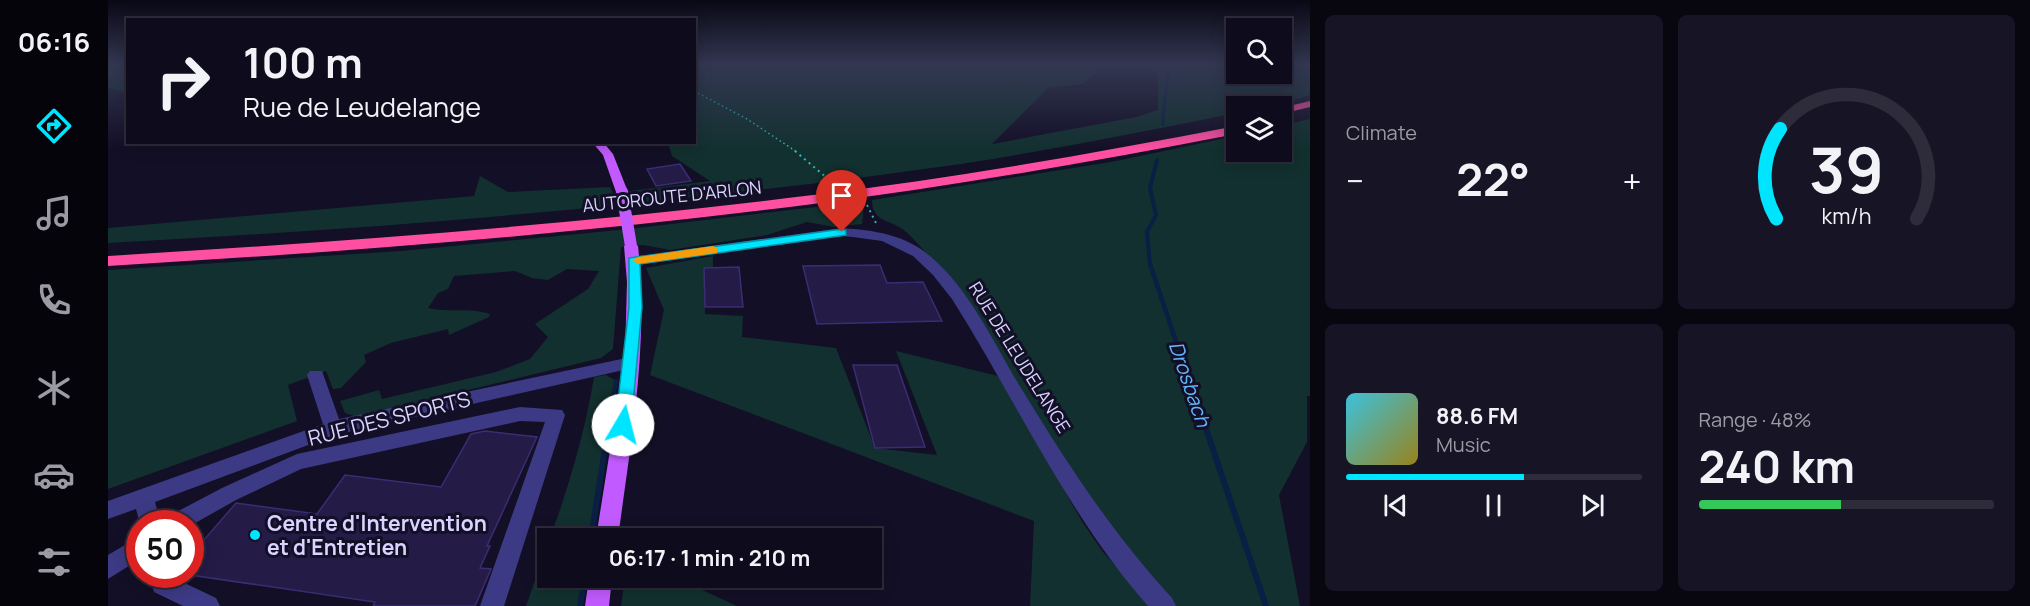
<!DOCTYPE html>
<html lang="en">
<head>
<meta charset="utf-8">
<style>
  :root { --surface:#0e0b1c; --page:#171425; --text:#f1f3f6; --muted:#9b9ba3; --line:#2e2b3b; --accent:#00e5ff }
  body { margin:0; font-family:Manrope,sans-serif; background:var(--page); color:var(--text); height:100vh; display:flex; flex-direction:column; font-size:22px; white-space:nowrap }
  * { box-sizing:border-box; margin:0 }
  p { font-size:20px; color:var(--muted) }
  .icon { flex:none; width:33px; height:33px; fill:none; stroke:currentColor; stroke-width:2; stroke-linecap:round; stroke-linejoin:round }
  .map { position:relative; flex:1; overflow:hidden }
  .details { display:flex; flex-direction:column; gap:15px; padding:15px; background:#08060f; width:720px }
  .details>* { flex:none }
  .hud { position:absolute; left:18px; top:18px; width:570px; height:126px; border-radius:0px; box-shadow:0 3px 15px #0003,0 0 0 2px var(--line); background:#0e0b1c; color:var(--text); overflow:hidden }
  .fabs { position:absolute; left:1118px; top:18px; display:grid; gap:12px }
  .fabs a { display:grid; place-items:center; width:66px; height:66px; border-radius:0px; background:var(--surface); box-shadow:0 3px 15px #0003,0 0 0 2px var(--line); font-size:30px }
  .speed { position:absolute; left:18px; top:510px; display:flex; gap:12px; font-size:30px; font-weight:700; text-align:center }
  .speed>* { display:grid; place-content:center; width:78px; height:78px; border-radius:50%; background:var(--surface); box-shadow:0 3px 15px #0003,0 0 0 2px var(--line); line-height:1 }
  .speed .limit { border:9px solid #d22; background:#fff; color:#111 }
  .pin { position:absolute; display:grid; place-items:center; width:51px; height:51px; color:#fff; margin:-62px -26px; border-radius:50% 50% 50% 0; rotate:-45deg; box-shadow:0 0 6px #0007 }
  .pin .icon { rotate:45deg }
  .me { position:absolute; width:66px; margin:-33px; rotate:8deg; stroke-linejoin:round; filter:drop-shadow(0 0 4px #0008) }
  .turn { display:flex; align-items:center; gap:21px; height:126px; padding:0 18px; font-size:27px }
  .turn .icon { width:78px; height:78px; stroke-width:2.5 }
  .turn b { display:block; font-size:42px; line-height:51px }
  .big { font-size:45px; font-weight:700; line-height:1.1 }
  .details .widget { flex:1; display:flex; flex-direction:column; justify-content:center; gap:9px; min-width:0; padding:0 21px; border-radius:9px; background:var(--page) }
  .details .dial { align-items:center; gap:0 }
  .dial svg { height:156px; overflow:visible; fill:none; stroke:var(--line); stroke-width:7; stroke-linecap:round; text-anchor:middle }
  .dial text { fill:var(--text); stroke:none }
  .song { display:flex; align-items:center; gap:18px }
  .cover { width:72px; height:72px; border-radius:9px; background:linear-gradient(135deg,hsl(190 70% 55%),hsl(50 70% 35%)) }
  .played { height:6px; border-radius:3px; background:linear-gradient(90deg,var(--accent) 60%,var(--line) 60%) }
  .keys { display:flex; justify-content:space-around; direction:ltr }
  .heat { display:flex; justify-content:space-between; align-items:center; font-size:33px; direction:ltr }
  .charge { height:9px; border-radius:4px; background:linear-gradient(90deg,#34c759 48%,var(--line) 0) }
  .details .tiles { flex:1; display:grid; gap:15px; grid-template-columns:repeat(2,1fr) }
  .trip { position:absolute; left:429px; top:528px; width:345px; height:60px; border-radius:0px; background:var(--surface); box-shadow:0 3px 15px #0003,0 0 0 2px var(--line); font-weight:700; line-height:60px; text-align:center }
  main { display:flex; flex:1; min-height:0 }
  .tabs { display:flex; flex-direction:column; width:108px; justify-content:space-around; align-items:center; background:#06040b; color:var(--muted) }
  .tabs .icon { width:42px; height:42px }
  .tabs .current { color:var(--accent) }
  .tabs b { font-size:27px; color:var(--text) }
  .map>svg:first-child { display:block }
</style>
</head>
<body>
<main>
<nav class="tabs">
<b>06:16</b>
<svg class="icon current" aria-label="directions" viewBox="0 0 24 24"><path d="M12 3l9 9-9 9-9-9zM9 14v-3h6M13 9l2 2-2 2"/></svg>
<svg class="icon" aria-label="music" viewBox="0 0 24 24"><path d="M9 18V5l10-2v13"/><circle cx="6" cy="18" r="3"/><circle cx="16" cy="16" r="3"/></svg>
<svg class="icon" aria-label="phone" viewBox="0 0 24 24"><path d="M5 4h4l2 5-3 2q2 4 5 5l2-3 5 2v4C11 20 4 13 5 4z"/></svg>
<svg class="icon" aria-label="climate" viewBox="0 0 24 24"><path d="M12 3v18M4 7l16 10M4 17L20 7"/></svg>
<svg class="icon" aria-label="car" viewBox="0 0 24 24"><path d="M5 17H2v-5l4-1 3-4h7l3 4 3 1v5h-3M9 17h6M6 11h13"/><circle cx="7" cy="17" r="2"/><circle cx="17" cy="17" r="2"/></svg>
<svg class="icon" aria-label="filters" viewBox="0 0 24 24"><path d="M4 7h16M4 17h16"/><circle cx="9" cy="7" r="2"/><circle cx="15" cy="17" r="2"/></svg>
</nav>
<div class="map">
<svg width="1202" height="606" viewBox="0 0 1202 606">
  <rect width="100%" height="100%" fill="#130f26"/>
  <path fill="#12302f" d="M0,65H19V93L0,88Z
    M587,65H996L975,84L940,88L884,144L1028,117L1050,110V72L1038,65H1128V74H1173V65H1202V95L1162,106H1128V113C1037,131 945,150 853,164C571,204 285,228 0,243V228L366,196L372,176L400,192L502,187L505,193L602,181L564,156L560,143L586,142Z
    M1202,119V396H1199V442L1171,495L1192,606H1067L1033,573L817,252C811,245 804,237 797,231C783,219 764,223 764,200L1003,162L1128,136V152H1173V126Z
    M742,203L756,205L754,224L727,227L699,222L659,235L562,250L535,245L513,247L505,349L493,358L248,417L237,413L232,401L271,390L274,399L388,372L422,359L440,337L427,324L480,289L491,271L459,269L440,280L424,278L407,271L346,276L340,289L330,293L320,308C342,313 359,307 382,314L381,317L341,335L340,329L283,343L256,355L258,362L233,388L225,389L218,371L180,385L189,421L0,489V270L293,251L521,229Z
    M605,256V268H596L597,314L635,316L634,337L728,348L767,448L829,455L788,351L890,376L975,523L995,552L1044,606H922L926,521L542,375L556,310L538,268Z
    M498,375L508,381L483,538H442C461,486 477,432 486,377Z
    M439,546L440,578H477L473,606H418Z
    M517,578H568L629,606H513Z"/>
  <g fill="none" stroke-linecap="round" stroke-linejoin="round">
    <path stroke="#0a1f44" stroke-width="3" d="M1055,125C1054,104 1061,86 1060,65"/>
    <path stroke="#0a1f44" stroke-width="4" d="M1042,265L1039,232L1048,215L1042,188L1049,160"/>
    <path stroke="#0a1f44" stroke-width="4.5" d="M1042,264L1092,413
      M503,413L508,381"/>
    <path stroke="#0a1f44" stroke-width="6" d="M1092,411L1158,606
      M483,538L503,411
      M472,606L477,578"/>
  </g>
  <path fill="#241b47" stroke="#3b2d73" stroke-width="1.5" d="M572,164L583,181L548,186L539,169Z
    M772,265L779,283L815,282L834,321L709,324L695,266Z
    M631,267L635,307H597L596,268Z
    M745,365H789L817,447L767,448Z
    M377,431L429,437L379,546H382L372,568L383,569L367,606H265L267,602L82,575V556L128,503L209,514L237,475L333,487L363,434Z"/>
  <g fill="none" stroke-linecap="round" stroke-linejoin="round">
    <path stroke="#2fb8b0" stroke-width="1.5" stroke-dasharray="1.5 3" stroke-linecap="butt" d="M586,91L639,119L689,152"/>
    <path stroke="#2fb8b0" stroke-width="2" stroke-dasharray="2 4" stroke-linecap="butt" d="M687,151L719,178
      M759,205L769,225"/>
    <path fill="#3d3a85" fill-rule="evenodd" d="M734,228C765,230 799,235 823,257C863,291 886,344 913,388C958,462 1005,534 1064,598L1068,606H1040C959,514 909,402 844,299L825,275L805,256L774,241L745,237L734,236L525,265L518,261L525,257Z
      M523,357L529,359L531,363L529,367L227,435L47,502L53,524H32L28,509L0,519V501L215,424L199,375L202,371H214L231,419Z
      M412,407L454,410L457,415L396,606H372L437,422L412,421L193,469L128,500L82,526V524H57L59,517L114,488L189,454Z
      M32,536V559L0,579V555Z
      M41,574H64V577L108,598L112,606H75L46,592Z"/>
    <path fill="#c25bff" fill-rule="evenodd" d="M484,142H495L505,154L520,192L518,194L514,196L508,192L495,155Z
      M523,242L530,246C541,345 523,440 510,538H488L517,356L519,282L516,246Z
      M481,578H504L501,606H477Z"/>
    <path fill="#ff4fa3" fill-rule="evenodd" d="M1202,101V107L1173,114V108Z
      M1128,126V134C988,161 847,186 705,204C471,234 236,252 0,266V256C236,242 471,224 705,195C847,178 988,153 1128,126Z"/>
    <path stroke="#c25bff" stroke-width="12" d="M514,192L523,246"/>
  </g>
  <linearGradient id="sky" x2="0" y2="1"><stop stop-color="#0a0815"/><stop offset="0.43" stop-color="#333752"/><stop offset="1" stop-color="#333752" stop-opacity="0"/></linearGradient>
  <rect width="1202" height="150" fill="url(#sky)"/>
  <path fill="#00e5ff" stroke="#0095a6" stroke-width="1.5" d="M734,229L738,230V235L532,264L534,307L523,425L521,429H509L507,425L521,307V258Z"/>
  <path fill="#f59e0b" d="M605,246L609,248V253L530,264L524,260L530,257Z"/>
  <circle fill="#00e5ff" stroke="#130f26" stroke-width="2" cx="147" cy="535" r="6"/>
  <g text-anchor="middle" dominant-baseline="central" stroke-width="6" stroke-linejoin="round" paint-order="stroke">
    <g font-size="18" fill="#d9d4ff" stroke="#130f26">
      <text transform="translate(564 196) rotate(-6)">AUTOROUTE D'ARLON</text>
      <text transform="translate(912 357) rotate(58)">RUE DE LEUDELANGE</text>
    </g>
    <g font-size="20" font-style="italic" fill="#62b6ff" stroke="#130f26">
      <text transform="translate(1082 384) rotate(71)">Drosbach</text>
    </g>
    <g font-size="21" fill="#d9d4ff" stroke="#130f26">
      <text transform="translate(281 418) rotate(-14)">RUE DES SPORTS</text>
    </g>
    <g font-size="21" font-weight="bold" fill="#d9d4ff" stroke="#130f26" text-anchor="start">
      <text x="159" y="523">Centre d'Intervention<tspan x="159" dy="24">et d'Entretien</tspan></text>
    </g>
  </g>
</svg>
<div class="fabs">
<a><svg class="icon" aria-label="search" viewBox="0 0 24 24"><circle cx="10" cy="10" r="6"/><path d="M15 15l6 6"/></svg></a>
<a><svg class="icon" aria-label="layers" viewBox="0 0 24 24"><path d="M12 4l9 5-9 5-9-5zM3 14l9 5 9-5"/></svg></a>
</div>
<div class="speed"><div class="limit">50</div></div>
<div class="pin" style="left:734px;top:232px;background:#d93025"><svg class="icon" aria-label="arrive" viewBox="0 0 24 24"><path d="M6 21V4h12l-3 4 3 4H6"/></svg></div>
<svg class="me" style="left:515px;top:425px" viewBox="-20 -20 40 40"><circle r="19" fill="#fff"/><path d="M0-13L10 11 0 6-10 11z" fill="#00e5ff"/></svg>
<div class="trip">06:17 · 1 min · 210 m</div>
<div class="hud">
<div class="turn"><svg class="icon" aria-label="right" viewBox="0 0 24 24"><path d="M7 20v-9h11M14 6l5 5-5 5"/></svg><div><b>100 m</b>Rue de Leudelange</div></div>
</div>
</div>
<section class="details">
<div class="tiles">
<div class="widget"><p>Climate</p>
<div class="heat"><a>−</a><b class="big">22°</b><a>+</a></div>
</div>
<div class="widget dial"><svg viewBox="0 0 100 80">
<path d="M14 69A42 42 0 1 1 86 69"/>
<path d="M14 69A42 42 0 0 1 16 23" stroke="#00e5ff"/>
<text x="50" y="56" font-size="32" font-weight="700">39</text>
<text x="50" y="72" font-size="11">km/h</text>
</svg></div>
<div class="widget">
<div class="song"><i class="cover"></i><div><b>88.6 FM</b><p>Music</p></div></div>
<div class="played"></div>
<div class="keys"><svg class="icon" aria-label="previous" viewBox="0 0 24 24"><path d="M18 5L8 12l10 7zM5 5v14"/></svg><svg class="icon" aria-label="pause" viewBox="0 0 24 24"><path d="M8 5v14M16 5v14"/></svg><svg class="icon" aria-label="next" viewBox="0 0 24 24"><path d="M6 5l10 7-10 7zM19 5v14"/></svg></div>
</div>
<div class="widget"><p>Range · 48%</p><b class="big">240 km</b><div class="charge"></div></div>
</div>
</section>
</main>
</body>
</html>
